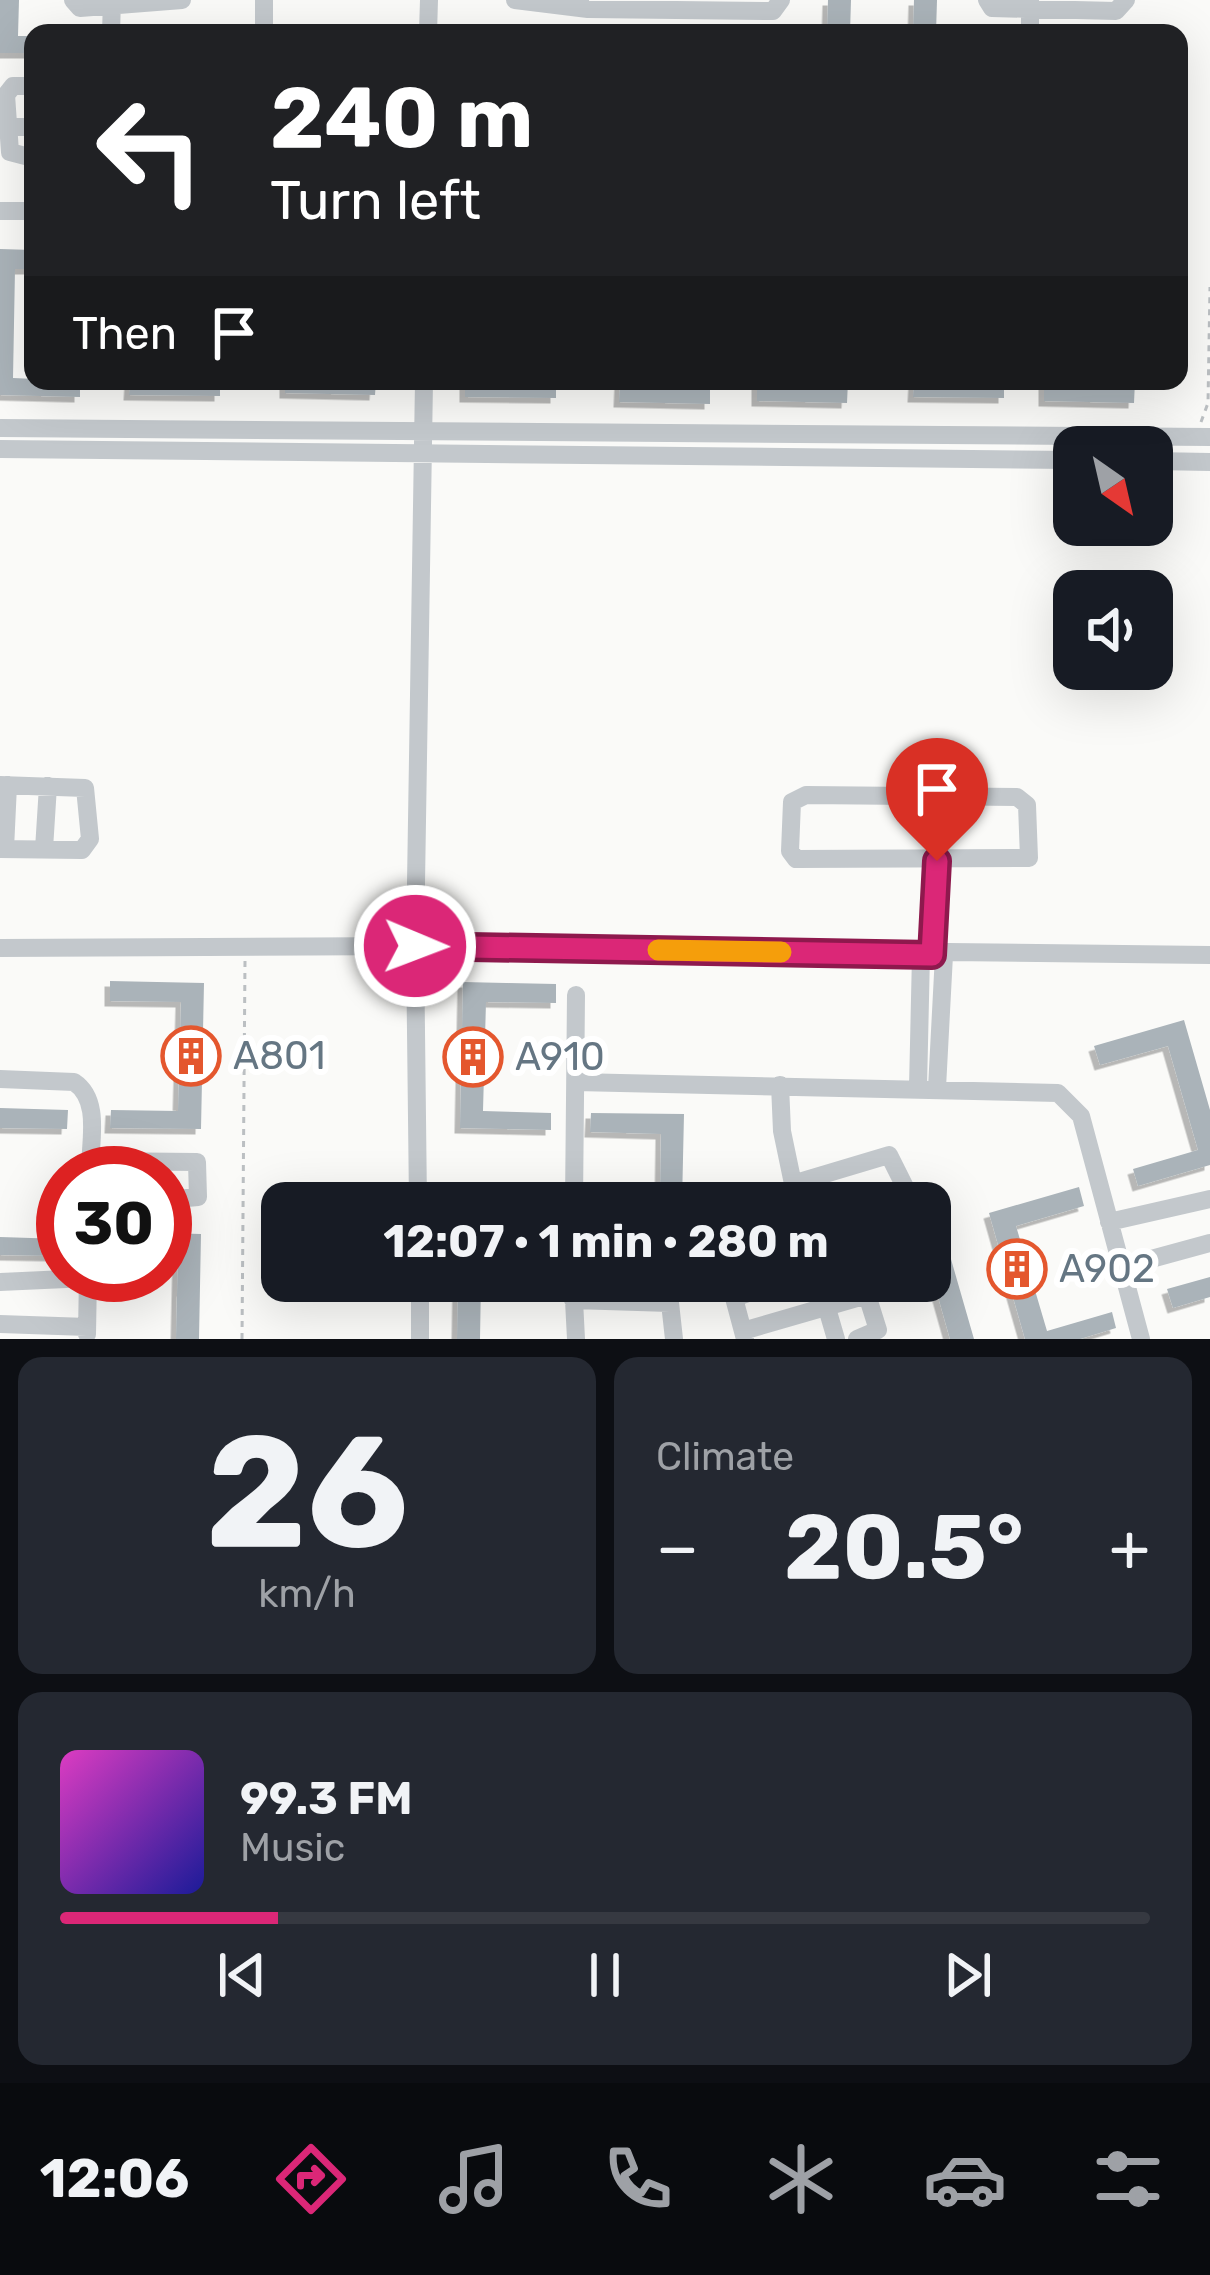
<!DOCTYPE html>
<html lang="en">
<head>
<meta charset="utf-8">
<style>
  :root { --surface:#171b24; --page:#242831; --text:#f1f3f6; --muted:#9ea1a6; --line:#363941; --accent:#db2777 }
  body { margin:0; font-family:Rubik,sans-serif; background:var(--page); color:var(--text); height:100vh; display:flex; flex-direction:column; font-size:45px; white-space:nowrap }
  * { box-sizing:border-box; margin:0 }
  p { font-size:39px; color:var(--muted) }
  .icon { flex:none; width:66px; height:66px; fill:none; stroke:currentColor; stroke-width:2; stroke-linecap:round; stroke-linejoin:round }
  .map { position:relative; height:1339px; overflow:hidden }
  .side { display:flex; flex-direction:column; gap:18px; padding:18px; background:#0d0f14; flex:1 }
  .side>* { flex:none }
  .top-card { position:absolute; left:24px; top:24px; width:1164px; height:366px; border-radius:24px; box-shadow:0 12px 48px #0002; background:#202124; color:#fff; overflow:hidden }
  .needle { width:78px; rotate:146deg }
  .controls { position:absolute; left:1053px; top:426px; display:grid; gap:24px }
  .controls a { display:grid; place-items:center; width:120px; height:120px; border-radius:24px; background:var(--surface); box-shadow:0 12px 48px #0002; font-size:60px }
  .speed { position:absolute; left:36px; top:1146px; display:flex; gap:24px; font-size:60px; font-weight:700; text-align:center }
  .speed>* { display:grid; place-content:center; width:156px; height:156px; border-radius:50%; background:var(--surface); box-shadow:0 12px 48px #0002; line-height:1 }
  .speed .limit { border:18px solid #d22; background:#fff; color:#111 }
  .pin { position:absolute; display:grid; place-items:center; width:102px; height:102px; color:#fff; margin:-123px -51px; border-radius:50% 50% 50% 0; rotate:-45deg; box-shadow:0 0 12px #0007 }
  .pin .icon { rotate:45deg }
  .me { position:absolute; width:132px; margin:-66px; rotate:91deg; stroke-linejoin:round; filter:drop-shadow(0 0 9px #0008) }
  .turn { display:flex; align-items:center; gap:42px; height:252px; padding:0 48px; font-size:54px }
  .turn .icon { width:156px; height:156px; stroke-width:2.5 }
  .turn b { display:block; font-size:84px; line-height:102px }
  .then { display:flex; align-items:center; height:114px; padding:0 48px; background:#0003; gap:24px; font-size:45px }
  .big { font-size:90px; font-weight:700; line-height:1.1 }
  .side .widget { flex:1; display:flex; flex-direction:column; justify-content:center; gap:18px; min-width:0; padding:0 42px; border-radius:24px; background:var(--page) }
  .side .dial { align-items:center; gap:0 }
  .dial b { font-size:156px; line-height:1 }
  .song { display:flex; align-items:center; gap:36px }
  .cover { width:144px; height:144px; border-radius:18px; background:linear-gradient(135deg,hsl(310 70% 55%),hsl(240 70% 35%)) }
  .played { height:12px; border-radius:6px; background:linear-gradient(90deg,var(--accent) 20%,var(--line) 20%) }
  .keys { display:flex; justify-content:space-around; direction:ltr }
  .heat { display:flex; justify-content:space-between; align-items:center; font-size:66px; direction:ltr }
  .side .tiles { flex:1; display:grid; gap:18px; grid-template-columns:1fr 1fr }
  .widget:last-child { grid-column:span 2 }
  .trip { position:absolute; left:261px; top:1182px; width:690px; height:120px; border-radius:24px; background:var(--surface); box-shadow:0 12px 48px #0002; font-weight:700; line-height:120px; text-align:center }
  .tabs { display:flex; height:192px; justify-content:space-around; align-items:center; background:#090b0e; color:var(--muted) }
  .tabs .icon { width:84px; height:84px }
  .tabs .current { color:var(--accent) }
  .tabs b { font-size:54px; color:var(--text) }
  .map>svg:first-child { display:block }
</style>
</head>
<body>
<div class="map">
<svg width="1210" height="1339" viewBox="0 0 1210 1339">
  <defs>
    <filter id="shadow"><feDropShadow dx="-5.5" dy="5.5" stdDeviation="0" flood-color="#0004"/></filter>
  </defs>
  <rect width="100%" height="100%" fill="#fafaf8"/>
  <path fill="#aab3b9" filter="url(#shadow)" d="M0,0H19L18,36H33V53H0Z
    M828,0H851L850,33H827Z
    M914,0H937L936,33H913Z
    M0,249L33,250V269H15L13,378L80,381V397L0,395Z
    M130,381H220V396L129,395Z
    M285,381H376L375,395L285,393Z
    M465,381H556V398L465,397Z
    M620,381L710,386V404L619,402Z
    M825,381H848L847,403L757,401V384Z
    M914,381H1004V398L913,397Z
    M1112,381H1135L1134,403L1044,401V384Z
    M110,981L204,983L201,1129L110,1128L111,1110L178,1111L181,1002L110,1001Z
    M463,982L556,984V1003L486,1002L483,1111L551,1113V1130L460,1128Z
    M1184,1020L1210,1110V1165L1138,1186L1133,1169L1198,1150L1168,1046L1100,1065L1094,1046Z
    M0,1108L68,1110L67,1129L0,1128Z
    M591,1113L684,1114L682,1203H660L661,1134L590,1132Z
    M1079,1187L1084,1206L1016,1226L1047,1331L1112,1312L1116,1328L1080,1339H1025L989,1213Z
    M940,1221L974,1339H950L930,1268V1224Z
    M165,1233L201,1234L199,1339H176L178,1253H165Z
    M0,1237L62,1239V1256L0,1255Z
    M1210,1277V1297L1173,1308L1167,1289Z
    M458,1281H481L480,1339H457Z"/>
  <g fill="none" stroke-linecap="round" stroke-linejoin="round">
    <path stroke="#bbbfc2" stroke-width="3" stroke-dasharray="6 6" stroke-linecap="butt" d="M1201,422L1208,403L1210,287
      M242,1339L245,960"/>
    <path stroke="#c3c8cc" stroke-width="18" d="M73,0L80,8L182,0
      M515,0L588,9L773,11L781,0
      M987,0L992,8L1116,11L1126,0
      M1030,0V33
      M111,33L112,0
      M264,33V0
      M428,33L429,0
      M33,86H13L6,95L10,152L33,158
      M8,127H33
      M0,211H33
      M0,428L1210,437
      M0,449L1074,460
      M1152,461L1210,462
      M0,785L85,788L90,839L82,850L0,849
      M806,795L1017,797L1027,805L1029,858L796,859L790,851L792,802Z
      M5,849L8,785
      M44,849L48,786
      M0,948L415,946L1210,955
      M932,955L937,861
      M0,1079L74,1082C101,1100 90,1141 90,1170
      M576,1082L1058,1093L1081,1116L1141,1339
      M780,1085L782,1131L797,1203
      M918,1088L921,955
      M937,1088L944,955
      M90,1161L197,1162L198,1197L165,1200
      M792,1184L889,1155L905,1187L896,1198L880,1203
      M418,1203L415,946L424,381
      M574,1203L576,995
      M1109,1222L1210,1199
      M1122,1267L1210,1243
      M420,1281V1339
      M573,1281L576,1339
      M819,1281L836,1339
      M0,1282L88,1278
      M573,1300L670,1303L674,1339
      M0,1324L87,1327
      M743,1331L867,1295L878,1330L857,1339
      M87,1334L88,1275
      M745,1339L734,1298L782,1281"/>
  </g>
  <g fill="none" stroke-linecap="round" stroke-linejoin="round">
    <defs>
      <path id="route" d="M415,946L932,955L937,861"/>
    </defs>
    <use href="#route" stroke="#8e194d" stroke-width="30"/>
    <use href="#route" stroke="#db2777" stroke-width="21"/>
    <path stroke="#f59e0b" stroke-width="21" d="M658,950L781,952"/>
  </g>
  <defs>
    <symbol id="building-ring" viewBox="-11 -11 22 22"><circle r="9.5" fill="#fff" stroke="#e4572e" stroke-width="1.5"/><path d="M-4-6H4V6H1V3H-1V6H-4ZM-2.5-4.3h1.7v1.8h-1.7ZM.8-4.3h1.7v1.8H.8ZM-2.5-1h1.7V.8h-1.7ZM.8-1h1.7V.8H.8Z" fill="#e4572e"/></symbol>
  </defs>
  <g fill-rule="evenodd">
    <use href="#building-ring" x="158" y="1023" width="66" height="66"/>
    <use href="#building-ring" x="440" y="1024" width="66" height="66"/>
    <use href="#building-ring" x="984" y="1236" width="66" height="66"/>
  </g>
  <g text-anchor="middle" dominant-baseline="central" stroke-width="12" stroke-linejoin="round" paint-order="stroke">
    <g font-size="39" fill="#657683" stroke="#fff" text-anchor="start">
      <text x="233" y="1056">A801</text>
      <text x="515" y="1057">A910</text>
      <text x="1059" y="1269">A902</text>
    </g>
  </g>
</svg>
<div class="controls">
<a><svg class="needle" viewBox="-14 -14 28 28"><path d="M0-13l5 13h-10z" fill="#e53935"/><path d="M0 13l5-13h-10z" fill="#9ea1a6"/></svg></a>
<a><svg class="icon" aria-label="sound" viewBox="0 0 24 24"><path d="M4 9h4l5-4v14l-5-4H4zM17 9q2 3 0 6"/></svg></a>
</div>
<div class="speed"><div class="limit">30</div></div>
<div class="pin" style="left:937px;top:861px;background:#d93025"><svg class="icon" aria-label="arrive" viewBox="0 0 24 24"><path d="M6 21V4h12l-3 4 3 4H6"/></svg></div>
<svg class="me" style="left:415px;top:946px" viewBox="-20 -20 40 40"><circle r="17" fill="#db2777" stroke="#fff" stroke-width="3"/><path d="M0-11L8 9 0 5-8 9z" fill="#fff"/></svg>
<div class="trip">12:07 · 1 min · 280 m</div>
<div class="top-card">
<div class="turn"><svg class="icon" aria-label="left" viewBox="0 0 24 24"><path d="M17 20v-9H6M10 6l-5 5 5 5"/></svg><div><b>240 m</b>Turn left</div></div>
<div class="then">Then<svg class="icon" aria-label="arrive" viewBox="0 0 24 24"><path d="M6 21V4h12l-3 4 3 4H6"/></svg></div>
</div>
</div>
<section class="side">
<div class="tiles">
<div class="widget dial"><b>26</b><p>km/h</p></div>
<div class="widget"><p>Climate</p>
<div class="heat"><a>−</a><b class="big">20.5°</b><a>+</a></div>
</div>
<div class="widget">
<div class="song"><i class="cover"></i><div><b>99.3 FM</b><p>Music</p></div></div>
<div class="played"></div>
<div class="keys"><svg class="icon" aria-label="previous" viewBox="0 0 24 24"><path d="M18 5L8 12l10 7zM5 5v14"/></svg><svg class="icon" aria-label="pause" viewBox="0 0 24 24"><path d="M8 5v14M16 5v14"/></svg><svg class="icon" aria-label="next" viewBox="0 0 24 24"><path d="M6 5l10 7-10 7zM19 5v14"/></svg></div>
</div>
</div>
</section>
<nav class="tabs">
<b>12:06</b>
<svg class="icon current" aria-label="directions" viewBox="0 0 24 24"><path d="M12 3l9 9-9 9-9-9zM9 14v-3h6M13 9l2 2-2 2"/></svg>
<svg class="icon" aria-label="music" viewBox="0 0 24 24"><path d="M9 18V5l10-2v13"/><circle cx="6" cy="18" r="3"/><circle cx="16" cy="16" r="3"/></svg>
<svg class="icon" aria-label="phone" viewBox="0 0 24 24"><path d="M5 4h4l2 5-3 2q2 4 5 5l2-3 5 2v4C11 20 4 13 5 4z"/></svg>
<svg class="icon" aria-label="climate" viewBox="0 0 24 24"><path d="M12 3v18M4 7l16 10M4 17L20 7"/></svg>
<svg class="icon" aria-label="car" viewBox="0 0 24 24"><path d="M5 17H2v-5l4-1 3-4h7l3 4 3 1v5h-3M9 17h6M6 11h13"/><circle cx="7" cy="17" r="2"/><circle cx="17" cy="17" r="2"/></svg>
<svg class="icon" aria-label="filters" viewBox="0 0 24 24"><path d="M4 7h16M4 17h16"/><circle cx="9" cy="7" r="2"/><circle cx="15" cy="17" r="2"/></svg>
</nav>
</body>
</html>
